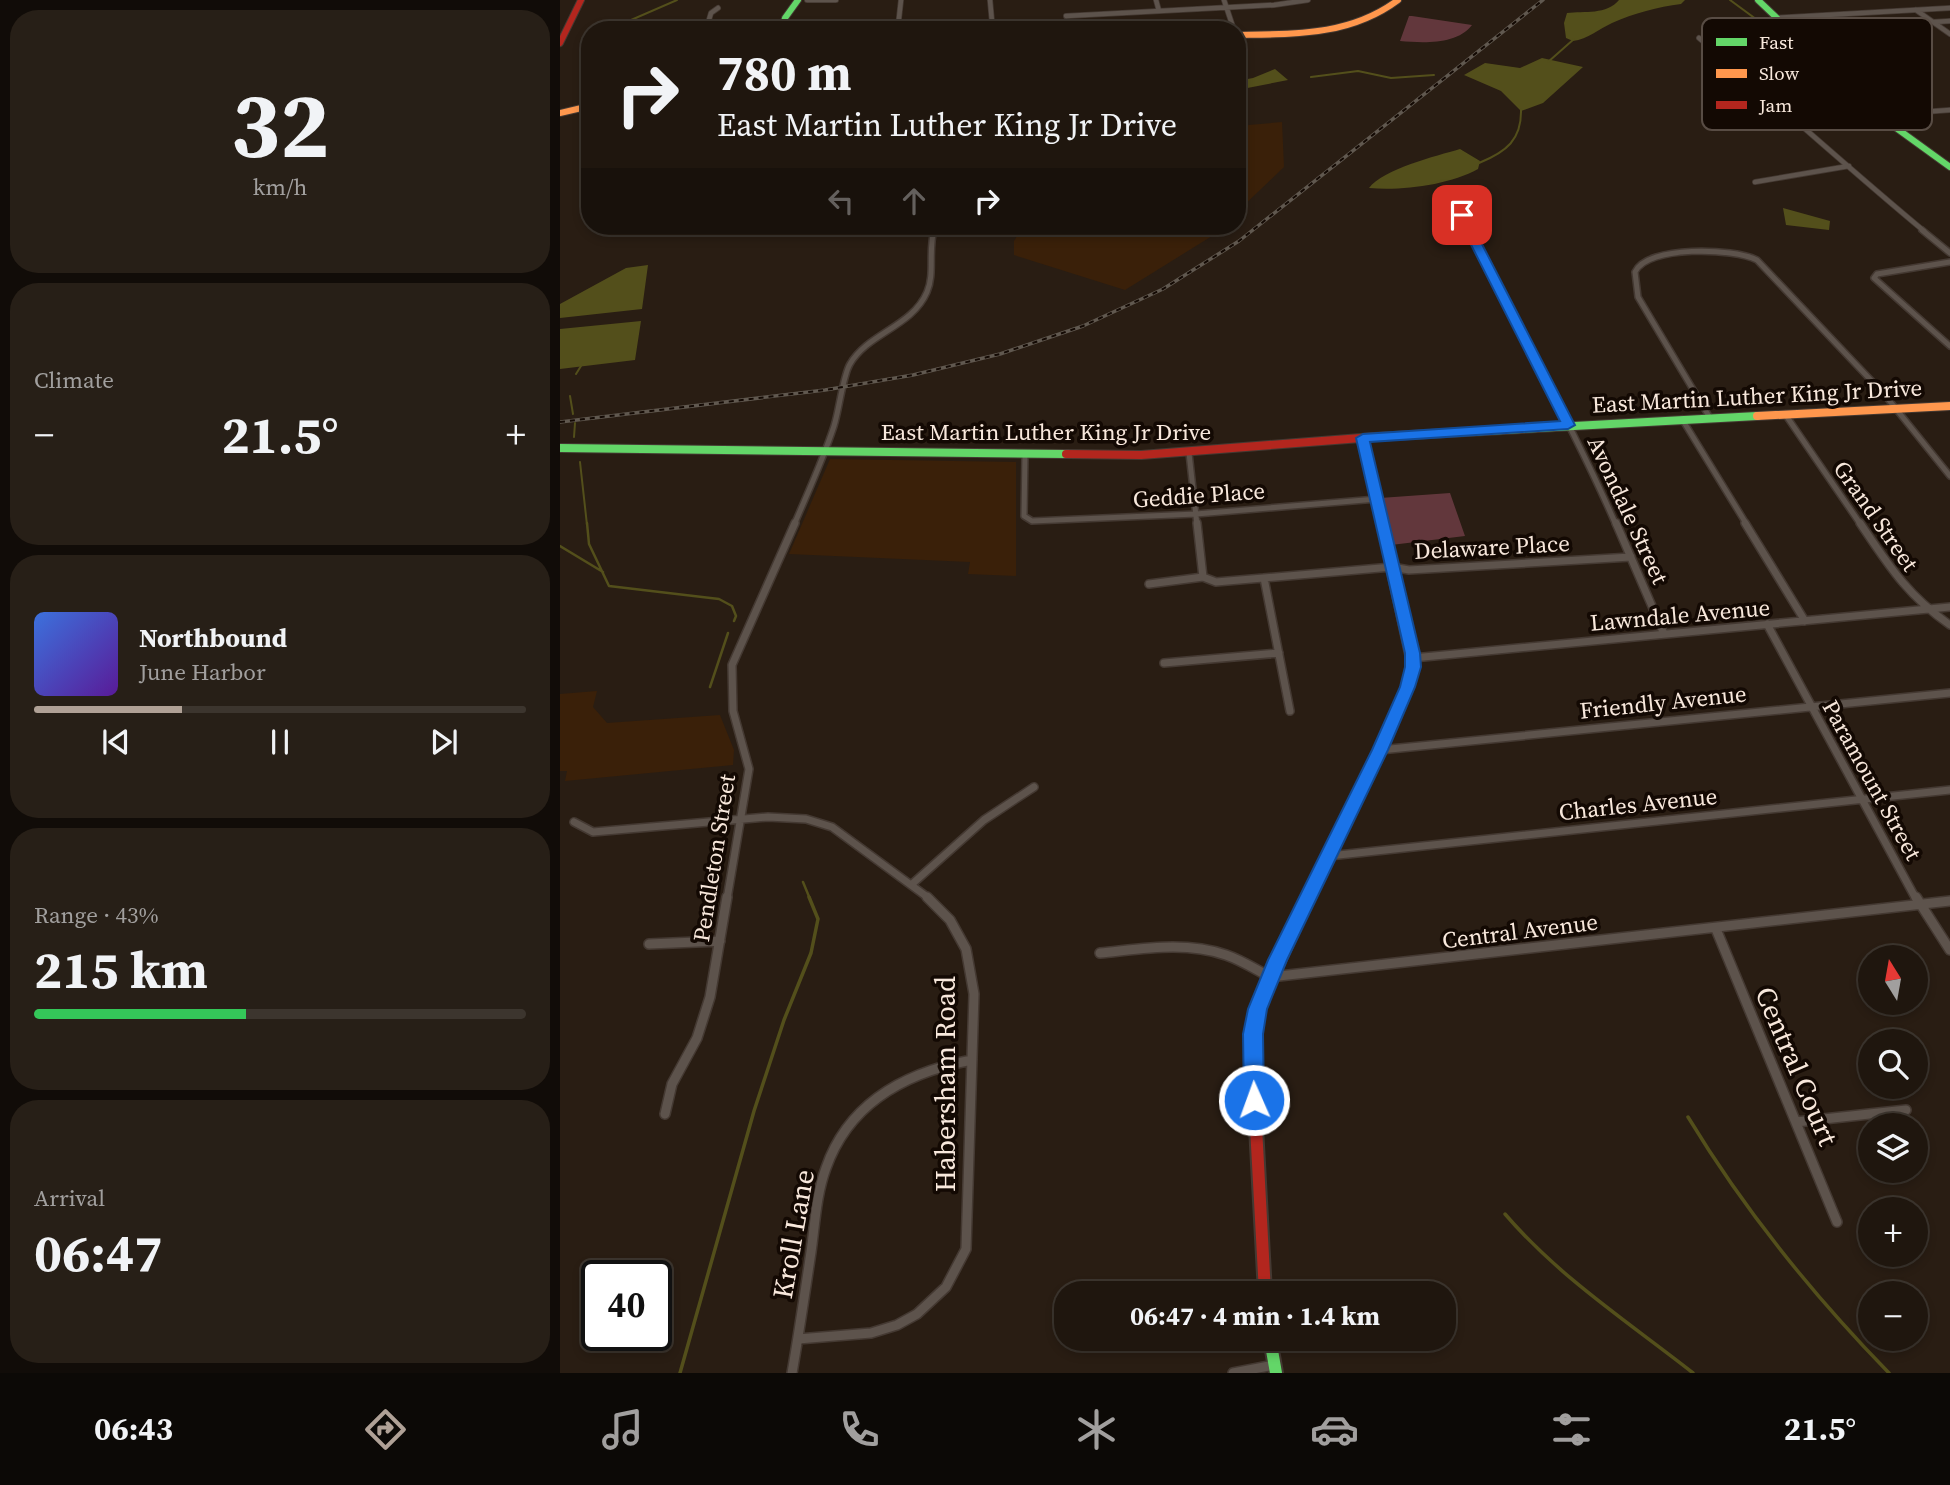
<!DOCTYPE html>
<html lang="en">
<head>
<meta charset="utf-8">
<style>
  :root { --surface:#1f160e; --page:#271f17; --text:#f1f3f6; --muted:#a19f9e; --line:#3c352e; --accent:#b0a196 }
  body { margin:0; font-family:"Source Serif 4",serif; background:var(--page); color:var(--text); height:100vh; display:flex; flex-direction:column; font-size:26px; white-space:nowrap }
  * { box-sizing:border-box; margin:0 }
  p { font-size:23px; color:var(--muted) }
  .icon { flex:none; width:38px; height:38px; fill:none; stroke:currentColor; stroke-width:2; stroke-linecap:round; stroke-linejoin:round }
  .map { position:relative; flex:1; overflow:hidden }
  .sheet { display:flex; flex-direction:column; gap:10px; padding:10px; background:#110c08; width:560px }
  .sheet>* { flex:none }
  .banner { position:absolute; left:21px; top:21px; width:665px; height:214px; border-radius:28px; box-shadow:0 4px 10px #0003,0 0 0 2px var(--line); background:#1f160e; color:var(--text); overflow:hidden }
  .needle { width:46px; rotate:349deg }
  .controls { position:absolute; left:1298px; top:945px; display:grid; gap:14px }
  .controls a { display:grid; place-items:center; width:70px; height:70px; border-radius:50%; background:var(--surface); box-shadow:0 4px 10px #0003,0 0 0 2px var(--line); font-size:35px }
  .speed { position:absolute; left:21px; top:1260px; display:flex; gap:14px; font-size:35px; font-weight:700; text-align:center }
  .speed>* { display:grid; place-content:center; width:91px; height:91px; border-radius:50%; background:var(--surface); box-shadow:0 4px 10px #0003,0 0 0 2px var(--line); line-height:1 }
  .speed .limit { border:4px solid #111; border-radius:10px; background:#fff; color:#111 }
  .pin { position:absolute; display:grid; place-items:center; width:60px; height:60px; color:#fff; margin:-30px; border-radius:14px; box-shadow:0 4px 10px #0006 }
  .me { position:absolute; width:77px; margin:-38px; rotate:358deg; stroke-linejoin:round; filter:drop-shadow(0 0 5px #0008) }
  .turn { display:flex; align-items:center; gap:24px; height:147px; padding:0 21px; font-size:32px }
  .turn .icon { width:91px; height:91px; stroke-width:2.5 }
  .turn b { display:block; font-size:49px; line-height:60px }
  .lanes { display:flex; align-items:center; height:66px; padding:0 21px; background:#0003; justify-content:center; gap:35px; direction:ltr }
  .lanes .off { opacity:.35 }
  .big { font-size:52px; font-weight:700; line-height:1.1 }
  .sheet .tile { flex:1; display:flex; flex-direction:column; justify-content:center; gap:10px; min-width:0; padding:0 24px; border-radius:28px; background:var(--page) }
  .sheet .dial { align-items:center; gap:0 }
  .dial b { font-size:91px; line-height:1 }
  .song { display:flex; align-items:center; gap:21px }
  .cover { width:84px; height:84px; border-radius:10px; background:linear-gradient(135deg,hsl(220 70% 55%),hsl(270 70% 35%)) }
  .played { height:7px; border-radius:4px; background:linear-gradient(90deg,var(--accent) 30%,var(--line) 30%) }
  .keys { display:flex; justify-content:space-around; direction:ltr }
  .heat { display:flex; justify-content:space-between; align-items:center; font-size:38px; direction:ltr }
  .charge { height:10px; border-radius:5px; background:linear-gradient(90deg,#34c759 43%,var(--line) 0) }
  .trip { position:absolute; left:494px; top:1281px; width:402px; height:70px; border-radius:28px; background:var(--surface); box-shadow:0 4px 10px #0003,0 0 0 2px var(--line); font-weight:700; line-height:70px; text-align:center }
  .tab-bar { display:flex; height:112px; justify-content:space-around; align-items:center; background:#0c0906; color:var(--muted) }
  .tab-bar .icon { width:49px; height:49px }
  .tab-bar .active { color:var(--accent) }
  .tab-bar b { font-size:32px; color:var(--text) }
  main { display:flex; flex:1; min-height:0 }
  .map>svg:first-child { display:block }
</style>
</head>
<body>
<main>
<section class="sheet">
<div class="tile dial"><b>32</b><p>km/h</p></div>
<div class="tile"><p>Climate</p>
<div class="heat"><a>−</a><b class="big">21.5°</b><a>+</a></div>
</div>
<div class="tile">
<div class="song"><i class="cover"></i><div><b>Northbound</b><p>June Harbor</p></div></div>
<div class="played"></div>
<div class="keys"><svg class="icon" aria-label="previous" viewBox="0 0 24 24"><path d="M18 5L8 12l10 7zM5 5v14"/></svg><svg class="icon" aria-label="pause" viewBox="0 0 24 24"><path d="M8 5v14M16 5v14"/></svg><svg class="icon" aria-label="next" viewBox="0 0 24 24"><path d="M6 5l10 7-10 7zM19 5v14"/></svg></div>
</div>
<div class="tile"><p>Range · 43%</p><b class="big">215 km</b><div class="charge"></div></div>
<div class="tile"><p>Arrival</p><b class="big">06:47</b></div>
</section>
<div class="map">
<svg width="1390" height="1373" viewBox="0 0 1390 1373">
  <rect width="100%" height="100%" fill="#291d13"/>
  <path fill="#3a2009" d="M722,122L724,167L677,212V126Z
    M449,226H663L652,236L565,290L454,255V241L462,228Z
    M270,459L456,462V576L408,574L410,562L229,554Z
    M37,691L33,707L47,723L160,715L174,750L173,765L5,781L7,771H0V694Z"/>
  <path fill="#62373c" d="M849,16H852L912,25C897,45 863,43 840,41Z
    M890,493L905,536L831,545L820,498Z"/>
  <path fill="#534f1b" d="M1059,0H1125L1121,4C1098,7 1074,13 1052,23C1039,29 1028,39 1013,41L1006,38L1004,23L1007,13C1024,11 1047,15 1059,0Z
    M982,58L1023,67L983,103L961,111L941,91L904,75L925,63L960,68Z
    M715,69L728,80L677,90V81L693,78Z
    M900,149L920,161L918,169C889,185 842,191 809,188C823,169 876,156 900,149Z
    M1223,208L1270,221L1269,230L1226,225Z
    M88,265L82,309L0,318V304L66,268Z
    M81,321L75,360L0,369V329Z"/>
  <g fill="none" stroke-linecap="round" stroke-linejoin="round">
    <path stroke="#534f1b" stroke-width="2" d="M1170,0L1223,39
      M48,30L117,0
      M23,40L30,37
      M1226,42L1242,54L1253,58
      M988,62L1014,39
      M1267,62L1277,67
      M1281,69L1298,78L1320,79L1338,98L1355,108
      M751,77L798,71L831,78L874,75
      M919,163C946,152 962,140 961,109
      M16,374L21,366
      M10,396L13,414
      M14,437L15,423
      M20,462L27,525"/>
    <path stroke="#534f1b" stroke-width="2.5" d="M27,523L29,544L49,586L159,599L172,606L176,616L174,621
      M0,546L43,572
      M150,687L168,633
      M243,882L250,899"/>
    <path stroke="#534f1b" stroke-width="3.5" d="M1128,1117C1185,1211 1252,1294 1329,1373
      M945,1214C999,1277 1068,1322 1133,1373
      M120,1373L194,1111L224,1020L251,953L258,919L249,897"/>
    <defs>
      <path id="street-far3" d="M247,0H276
        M596,0L599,11
        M664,0L674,30
        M1356,10L1390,34
        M506,16L714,5L748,0
        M1215,18L1390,8
        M1373,22L1390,21
        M338,27L341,0
        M146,30L151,13L158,8
        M281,30L432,22L430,0
        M1139,38C1215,101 1288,168 1364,231
        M1153,50L1237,39
        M1239,121L1390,110
        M1195,182L1289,166
        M902,215L910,231
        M373,231L375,226"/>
      <path id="street-far2" d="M909,230C957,329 1012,424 1056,525
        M1362,230L1390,253
        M1390,262L1317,274L1314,278L1390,346
        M1225,414L1301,525
        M1150,418L1078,297L1075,272C1087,245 1174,248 1197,260L1324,394L1390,476
        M1122,419L1187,525
        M629,453L637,525
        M465,454L464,516L472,521L636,514L817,499
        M234,525C248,492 263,460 274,426C279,411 283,375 290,364C308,333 352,327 367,292C375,274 368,251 374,230"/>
      <path id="street-far1" d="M637,523L643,577
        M1056,523L1104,634
        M1185,523L1245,621
        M1300,523C1329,566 1347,595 1390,625
        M704,578L730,711
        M589,584L643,577L656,582L832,567L849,570L1071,557
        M1207,624L1356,899
        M853,658L1390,607
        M604,663L719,653
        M820,750L1390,693
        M14,822L33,832L208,817L246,819L272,827L370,899
        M769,856L1390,790
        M351,885L424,820L474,787
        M167,899L189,769L173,711L172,665L235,523"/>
      <path id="street" d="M1356,897L1390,950
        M1156,929L1277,1222
        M89,944L160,941
        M540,953C582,949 625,941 666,955C681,960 695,969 710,977L1390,901
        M105,1114L112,1084L137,1038L150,997L167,897
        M1236,1122L1346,1110
        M238,1339L311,1333L337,1325L357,1314L386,1287L406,1249L414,994L406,949L390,920L367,897
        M232,1373C239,1333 245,1292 251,1252C255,1224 256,1195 266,1168C289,1102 347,1072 412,1060
        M673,1373L714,1365"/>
      <path id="fast-far3" d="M1198,0L1321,117L1390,167
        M222,30L225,18L238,0"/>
      <path id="fast-far2" d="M814,437L1197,416
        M803,438L822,525
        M0,448L506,454"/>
      <path id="fast-far1" d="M799,793L848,687L853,667L822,523"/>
      <path id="fast" d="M710,1339L716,1373"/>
      <path id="slow-far1" d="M677,35C734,34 790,36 838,0
        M0,113L30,106"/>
      <path id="slow" d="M1197,416L1390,406"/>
      <path id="jam-far3" d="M0,43L21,0"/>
      <path id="jam-far2" d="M506,454L581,455L814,437"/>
      <path id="jam-far1" d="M747,899L799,793"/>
      <path id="jam" d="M705,1293L692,1053L697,1009L748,897"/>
    </defs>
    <use href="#street-far3" stroke="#443932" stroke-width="6"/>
    <use href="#street-far2" stroke="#443932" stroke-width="8"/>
    <use href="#street-far1" stroke="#443932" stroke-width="10"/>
    <use href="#street" stroke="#443932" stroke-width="12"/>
    <use href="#fast-far3" stroke="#443932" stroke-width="8"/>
    <use href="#fast-far2" stroke="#443932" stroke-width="10"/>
    <use href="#fast-far1" stroke="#443932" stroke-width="13"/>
    <use href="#fast" stroke="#443932" stroke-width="16"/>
    <use href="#slow-far1" stroke="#443932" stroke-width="8"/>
    <use href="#slow" stroke="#443932" stroke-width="10"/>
    <use href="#jam-far3" stroke="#443932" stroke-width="8"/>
    <use href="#jam-far2" stroke="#443932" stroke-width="10"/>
    <use href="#jam-far1" stroke="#443932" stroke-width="13"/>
    <use href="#jam" stroke="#443932" stroke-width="16"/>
    <use href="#street-far3" stroke="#5d534c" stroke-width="4.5"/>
    <use href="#street-far2" stroke="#5d534c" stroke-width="5"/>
    <use href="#street-far1" stroke="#5d534c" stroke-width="7"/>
    <use href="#street" stroke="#5d534c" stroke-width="9"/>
    <use href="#fast-far3" stroke="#63d668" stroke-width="6"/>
    <use href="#fast-far2" stroke="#63d668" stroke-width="8"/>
    <use href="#fast-far1" stroke="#63d668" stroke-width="10"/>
    <use href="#fast" stroke="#63d668" stroke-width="12"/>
    <use href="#slow-far1" stroke="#ff974d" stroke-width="6"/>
    <use href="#slow" stroke="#ff974d" stroke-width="8"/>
    <use href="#jam-far3" stroke="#b3261e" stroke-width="6"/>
    <use href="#jam-far2" stroke="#b3261e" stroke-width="8"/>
    <use href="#jam-far1" stroke="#b3261e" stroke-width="10"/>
    <use href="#jam" stroke="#b3261e" stroke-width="12"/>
    <defs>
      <path id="rail" d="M0,422L265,390L353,375L440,354L523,326L603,289L679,241L983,0"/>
    </defs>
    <use href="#rail" stroke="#60584f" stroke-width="3.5"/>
    <use href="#rail" stroke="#130903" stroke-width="2" stroke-dasharray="5" stroke-linecap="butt"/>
  </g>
  <path fill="#1a73e8" stroke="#114b97" stroke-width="2" d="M902,212L907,215L1015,425L1008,429L810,442L860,653L861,667L855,687L828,750L727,960L707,1009L703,1034L704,1100L701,1106L694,1109L687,1106L684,1100L683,1034L688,1009L708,960L812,750L840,687L845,667V653L796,438L803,434L1000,421L896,215Z"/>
  <g text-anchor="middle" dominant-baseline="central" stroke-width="7" stroke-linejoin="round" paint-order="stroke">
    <g font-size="23" fill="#f8e8dc" stroke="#130903">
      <text transform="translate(1197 396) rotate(-3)">East Martin Luther King Jr Drive</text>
      <text x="486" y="432">East Martin Luther King Jr Drive</text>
      <text transform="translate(639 495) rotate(-4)">Geddie Place</text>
      <text transform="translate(1068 510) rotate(65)">Avondale Street</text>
      <text transform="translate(1316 516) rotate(55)">Grand Street</text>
      <text transform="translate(932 547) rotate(-3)">Delaware Place</text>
      <text transform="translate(1120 615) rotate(-5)">Lawndale Avenue</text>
      <text transform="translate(1103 702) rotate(-6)">Friendly Avenue</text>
      <text transform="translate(1312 780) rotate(61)">Paramount Street</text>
      <text transform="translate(1078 804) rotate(-6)">Charles Avenue</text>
      <text transform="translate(154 858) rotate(-81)">Pendleton Street</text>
      <text transform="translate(960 931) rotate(-7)">Central Avenue</text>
    </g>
    <g font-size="28" fill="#f8e8dc" stroke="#130903">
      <text transform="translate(1237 1066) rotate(67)">Central Court</text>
      <text transform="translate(385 1084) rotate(-90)">Habersham Road</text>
      <text transform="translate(233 1234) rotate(-80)">Kroll Lane</text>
    </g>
  </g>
  <rect x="1142" y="18" width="230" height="112" rx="10" fill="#130903" stroke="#584c44" stroke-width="2"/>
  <rect x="1156" y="38" width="31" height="8" fill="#63d668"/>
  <rect x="1156" y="69" width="31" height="9" fill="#ff974d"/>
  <rect x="1156" y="101" width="31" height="8" fill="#b3261e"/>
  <g font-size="19" fill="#f8e8dc">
    <text x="1199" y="49">Fast</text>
    <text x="1199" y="80">Slow</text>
    <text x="1199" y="112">Jam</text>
  </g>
</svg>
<div class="controls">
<a><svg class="needle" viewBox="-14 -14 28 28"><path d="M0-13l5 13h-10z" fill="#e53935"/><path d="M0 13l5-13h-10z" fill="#a19f9e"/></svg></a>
<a><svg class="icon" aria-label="search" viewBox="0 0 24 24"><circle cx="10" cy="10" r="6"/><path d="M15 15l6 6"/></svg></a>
<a><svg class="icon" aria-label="layers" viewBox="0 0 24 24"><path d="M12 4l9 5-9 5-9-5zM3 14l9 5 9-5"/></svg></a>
<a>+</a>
<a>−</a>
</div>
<div class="speed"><div class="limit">40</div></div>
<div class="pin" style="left:902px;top:215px;background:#d93025"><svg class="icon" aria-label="arrive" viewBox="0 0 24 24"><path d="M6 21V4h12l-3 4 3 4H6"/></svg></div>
<svg class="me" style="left:694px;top:1100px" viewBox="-20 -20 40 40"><circle r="17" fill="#1a73e8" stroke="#fff" stroke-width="3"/><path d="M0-11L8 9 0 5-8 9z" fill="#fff"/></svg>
<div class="trip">06:47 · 4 min · 1.4 km</div>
<div class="banner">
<div class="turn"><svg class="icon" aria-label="right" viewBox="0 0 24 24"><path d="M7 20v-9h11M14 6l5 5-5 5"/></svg><div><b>780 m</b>East Martin Luther King Jr Drive</div></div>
<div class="lanes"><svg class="icon off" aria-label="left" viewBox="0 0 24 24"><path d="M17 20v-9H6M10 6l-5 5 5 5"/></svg><svg class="icon off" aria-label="ahead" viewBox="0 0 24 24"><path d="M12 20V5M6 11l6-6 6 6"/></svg><svg class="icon" aria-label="right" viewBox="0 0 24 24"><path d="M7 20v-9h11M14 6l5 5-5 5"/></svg></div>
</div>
</div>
</main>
<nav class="tab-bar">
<b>06:43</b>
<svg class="icon active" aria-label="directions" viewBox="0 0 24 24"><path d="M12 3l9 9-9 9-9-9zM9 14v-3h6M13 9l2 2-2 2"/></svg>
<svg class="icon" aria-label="music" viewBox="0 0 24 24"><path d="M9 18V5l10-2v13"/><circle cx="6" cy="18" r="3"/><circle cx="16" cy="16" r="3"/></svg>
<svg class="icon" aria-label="phone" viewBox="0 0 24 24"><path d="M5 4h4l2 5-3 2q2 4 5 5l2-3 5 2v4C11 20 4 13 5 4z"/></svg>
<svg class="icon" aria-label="climate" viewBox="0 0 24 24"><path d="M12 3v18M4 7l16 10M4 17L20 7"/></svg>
<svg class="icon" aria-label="car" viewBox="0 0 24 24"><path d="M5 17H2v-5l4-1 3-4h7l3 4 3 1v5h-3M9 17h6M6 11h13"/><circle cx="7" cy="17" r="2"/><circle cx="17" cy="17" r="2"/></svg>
<svg class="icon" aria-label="filters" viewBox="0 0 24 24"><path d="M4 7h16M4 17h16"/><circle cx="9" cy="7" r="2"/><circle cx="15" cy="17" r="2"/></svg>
<b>21.5°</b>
</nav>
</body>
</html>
